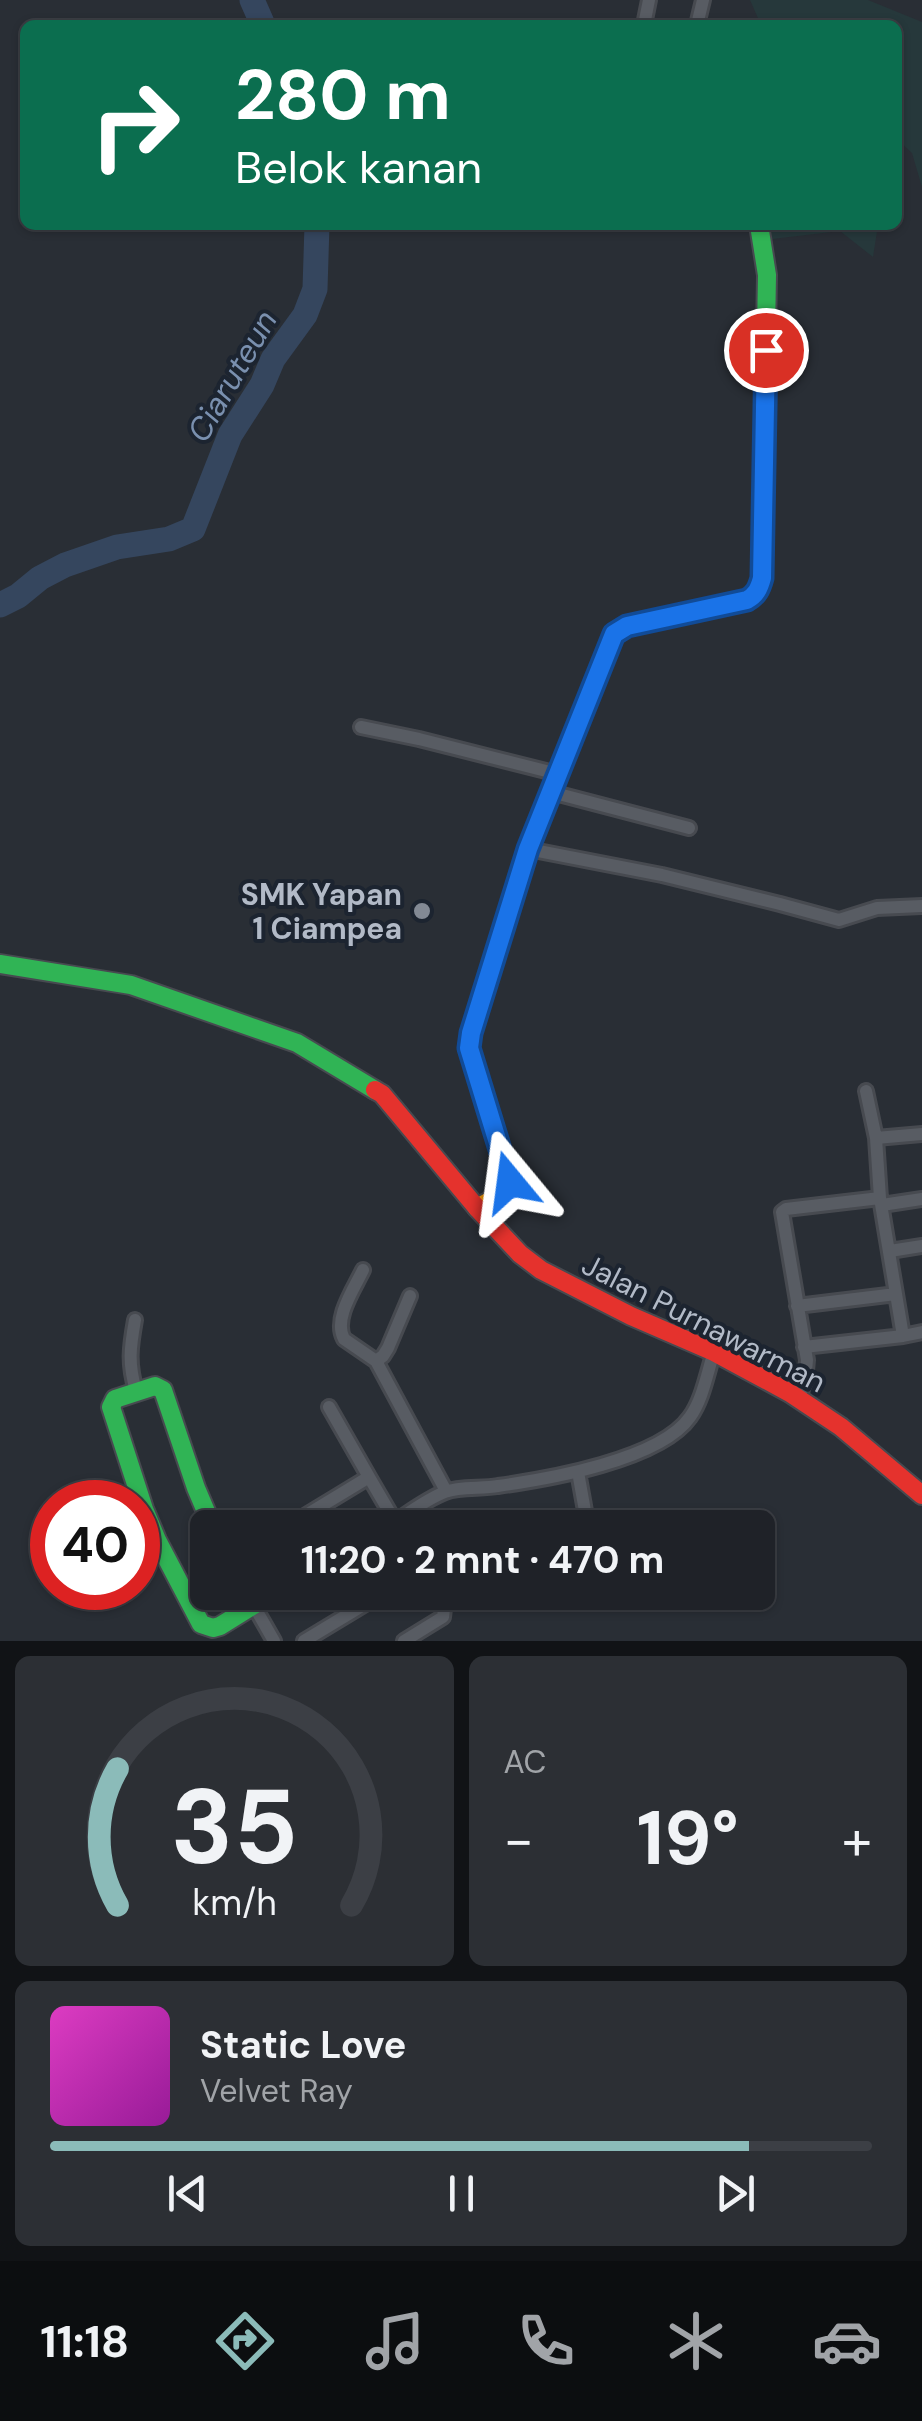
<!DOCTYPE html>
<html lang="id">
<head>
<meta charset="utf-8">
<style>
  :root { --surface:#1f2228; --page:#2c2f34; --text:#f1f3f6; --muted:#a1a4a8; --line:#3c3f45; --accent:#8bbbb9 }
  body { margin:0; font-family:"DM Sans",sans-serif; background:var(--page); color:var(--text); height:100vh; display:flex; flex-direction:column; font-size:38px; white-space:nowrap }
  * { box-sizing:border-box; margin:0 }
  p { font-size:32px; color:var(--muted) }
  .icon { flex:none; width:55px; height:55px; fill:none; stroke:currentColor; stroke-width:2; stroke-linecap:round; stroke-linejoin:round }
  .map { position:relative; height:1641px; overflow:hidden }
  .sheet { display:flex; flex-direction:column; gap:15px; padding:15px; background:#111316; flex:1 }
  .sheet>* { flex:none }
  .top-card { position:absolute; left:20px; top:20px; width:882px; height:210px; border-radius:15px; box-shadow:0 2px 8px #0004,0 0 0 2px var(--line); background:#0b6e4f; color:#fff; overflow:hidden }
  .speed { position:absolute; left:30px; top:1480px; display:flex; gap:20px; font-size:50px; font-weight:700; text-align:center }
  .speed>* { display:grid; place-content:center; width:130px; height:130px; border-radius:50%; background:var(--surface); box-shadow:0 2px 8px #0004,0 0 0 2px var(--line); line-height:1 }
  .speed .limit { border:15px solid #d22; background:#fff; color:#111 }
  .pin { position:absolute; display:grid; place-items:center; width:85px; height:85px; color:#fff; margin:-42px; border:5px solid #fff; border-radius:50%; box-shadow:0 2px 10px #0007 }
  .me { position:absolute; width:110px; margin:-55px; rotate:344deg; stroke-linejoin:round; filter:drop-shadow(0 0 8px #0008) }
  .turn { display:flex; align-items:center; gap:35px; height:210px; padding:0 50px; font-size:45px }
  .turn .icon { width:130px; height:130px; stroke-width:2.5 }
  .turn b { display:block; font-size:70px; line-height:85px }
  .big { font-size:75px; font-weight:700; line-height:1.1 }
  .sheet .card { flex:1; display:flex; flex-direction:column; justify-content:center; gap:15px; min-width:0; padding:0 35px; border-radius:15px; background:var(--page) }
  .sheet .dial { align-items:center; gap:0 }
  .dial svg { height:260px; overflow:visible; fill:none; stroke:var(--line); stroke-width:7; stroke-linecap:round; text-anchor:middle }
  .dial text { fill:var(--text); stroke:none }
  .song { display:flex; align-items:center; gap:30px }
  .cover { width:120px; height:120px; border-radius:15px; background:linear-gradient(135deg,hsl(310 70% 55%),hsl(300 70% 35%)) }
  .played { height:10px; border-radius:5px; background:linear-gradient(90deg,var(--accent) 85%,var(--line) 85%) }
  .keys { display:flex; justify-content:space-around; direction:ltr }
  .heat { display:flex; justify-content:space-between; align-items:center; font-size:55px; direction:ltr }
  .sheet .tiles { flex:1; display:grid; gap:15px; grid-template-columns:1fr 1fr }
  .card:last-child { grid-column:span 2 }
  .trip { position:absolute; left:190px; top:1510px; width:585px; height:100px; border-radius:15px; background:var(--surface); box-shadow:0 2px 8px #0004,0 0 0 2px var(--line); font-weight:700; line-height:100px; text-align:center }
  .tab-bar { display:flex; height:160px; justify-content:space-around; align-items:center; background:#0c0e10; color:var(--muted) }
  .tab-bar .icon { width:70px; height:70px }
  .tab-bar .active { color:var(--accent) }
  .tab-bar b { font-size:45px; color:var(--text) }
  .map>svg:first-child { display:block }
</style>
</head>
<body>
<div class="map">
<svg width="922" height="1641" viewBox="0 0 922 1641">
  <rect width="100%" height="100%" fill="#292e35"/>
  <path fill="#26383b" d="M750,0H868L922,22V187L912,153L898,140V25H761Z
    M771,225H878L873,257L840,231L772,239Z"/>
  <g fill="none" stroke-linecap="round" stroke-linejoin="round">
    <path stroke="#35465e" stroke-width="25" d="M252,0L263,25
      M0,605L18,596L40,578L65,565L117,547L169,539L193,529L230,435L262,385L273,359L305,315L315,289L317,225"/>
    <defs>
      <path id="street" d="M644,25L649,0
        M697,25L703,0
        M361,727L419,739L558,774
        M551,792L689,828
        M528,849L662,875L780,904L839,920L877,908L922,906
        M876,1138L922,1134
        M882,1205L922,1199
        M890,1251L922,1246
        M363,1270C354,1289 333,1319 344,1339L376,1361L446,1491
        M797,1306L896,1294
        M135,1320C130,1348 128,1363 136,1391
        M903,1336L922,1332
        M804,1347L903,1336L880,1198L876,1138L866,1091
        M376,1361L383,1356L388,1348L410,1296
        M790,1393L801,1392L805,1381L807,1360L782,1212L786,1209L880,1198
        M329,1407L369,1477
        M578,1472L587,1522L586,1528
        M285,1528L369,1477L397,1525
        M385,1528C404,1517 424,1500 445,1492C460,1486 482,1489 498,1486C548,1479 660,1460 690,1417C703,1399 707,1373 714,1352
        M246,1592L274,1641
        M304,1641L385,1592
        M404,1641L443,1617L444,1609L434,1592"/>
      <path id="fast" d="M759,225L767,275L764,444
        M0,964L131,985L297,1043L375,1090
        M213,1528L196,1488L163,1390L155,1386L115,1399L111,1407L144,1509L157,1540L201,1624L213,1628L220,1626L275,1592"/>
      <path id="slow" d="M477,1208L504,1193L510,1182L469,1048L471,1033L530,843"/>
      <path id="jam" d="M530,843L615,634L627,626L747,600L757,591L762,579L764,444
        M375,1090L382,1094L477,1208L520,1254L541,1270L631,1316L714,1352L790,1393L841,1427L922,1495"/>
    </defs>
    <use href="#street" stroke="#474a50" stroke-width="18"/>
    <use href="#fast" stroke="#474a50" stroke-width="22"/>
    <use href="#slow" stroke="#474a50" stroke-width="22"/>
    <use href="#jam" stroke="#474a50" stroke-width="22"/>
    <use href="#street" stroke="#585c63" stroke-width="12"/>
    <use href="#fast" stroke="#30b455" stroke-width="18"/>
    <use href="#slow" stroke="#ff9f0a" stroke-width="18"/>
    <use href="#jam" stroke="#e5322d" stroke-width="18"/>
  </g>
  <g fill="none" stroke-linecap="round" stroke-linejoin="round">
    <defs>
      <path id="route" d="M510,1182L469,1048L471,1033L528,849L614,634L627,626L747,600C756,595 759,589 762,578L766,350"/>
    </defs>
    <use href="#route" stroke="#114b97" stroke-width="25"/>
    <use href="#route" stroke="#1a73e8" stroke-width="18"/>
  </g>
  <circle fill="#828994" stroke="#1c2430" stroke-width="4" cx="422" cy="911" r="10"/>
  <g text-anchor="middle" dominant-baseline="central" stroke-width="8" stroke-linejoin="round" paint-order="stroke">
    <g font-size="30" font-weight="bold" fill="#b2bac7" stroke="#1c2430" text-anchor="end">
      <text x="402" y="894">SMK Yapan<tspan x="402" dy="34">1 Ciampea</tspan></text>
    </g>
    <g font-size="30" fill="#b2bac7" stroke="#1c2430">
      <text transform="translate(704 1323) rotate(27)">Jalan Purnawarman</text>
    </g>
    <g font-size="32" font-style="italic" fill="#7a90af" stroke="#1c2430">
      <text transform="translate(232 376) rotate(-60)">Ciaruteun</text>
    </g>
  </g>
</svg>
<div class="speed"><div class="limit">40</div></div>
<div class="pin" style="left:766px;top:350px;background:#d93025"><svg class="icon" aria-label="arrive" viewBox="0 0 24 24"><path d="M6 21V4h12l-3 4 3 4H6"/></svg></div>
<svg class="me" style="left:510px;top:1182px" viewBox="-20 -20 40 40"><path d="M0-17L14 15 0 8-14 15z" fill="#1a73e8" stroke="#fff" stroke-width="4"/></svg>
<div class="trip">11:20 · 2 mnt · 470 m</div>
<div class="top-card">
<div class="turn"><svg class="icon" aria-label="right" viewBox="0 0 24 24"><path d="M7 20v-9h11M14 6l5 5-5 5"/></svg><div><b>280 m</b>Belok kanan</div></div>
</div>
</div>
<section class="sheet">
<div class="tiles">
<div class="card dial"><svg viewBox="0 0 100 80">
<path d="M14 69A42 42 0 1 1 86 69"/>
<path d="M14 69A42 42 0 0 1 14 27" stroke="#8bbbb9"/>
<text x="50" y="56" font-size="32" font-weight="700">35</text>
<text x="50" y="72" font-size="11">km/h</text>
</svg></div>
<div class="card"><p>AC</p>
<div class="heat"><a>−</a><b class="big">19°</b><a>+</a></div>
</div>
<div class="card">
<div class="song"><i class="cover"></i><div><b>Static Love</b><p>Velvet Ray</p></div></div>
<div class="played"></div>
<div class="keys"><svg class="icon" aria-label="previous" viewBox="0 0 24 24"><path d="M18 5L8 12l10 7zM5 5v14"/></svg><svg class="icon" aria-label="pause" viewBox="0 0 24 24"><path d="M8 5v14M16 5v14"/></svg><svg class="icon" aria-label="next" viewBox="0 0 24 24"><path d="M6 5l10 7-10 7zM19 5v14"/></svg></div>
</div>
</div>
</section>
<nav class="tab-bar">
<b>11:18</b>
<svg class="icon active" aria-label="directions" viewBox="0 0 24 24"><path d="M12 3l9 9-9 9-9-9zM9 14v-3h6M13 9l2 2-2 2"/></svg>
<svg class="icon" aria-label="music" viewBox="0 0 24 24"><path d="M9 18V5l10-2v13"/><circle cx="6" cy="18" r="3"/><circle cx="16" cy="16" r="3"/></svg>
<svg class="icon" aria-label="phone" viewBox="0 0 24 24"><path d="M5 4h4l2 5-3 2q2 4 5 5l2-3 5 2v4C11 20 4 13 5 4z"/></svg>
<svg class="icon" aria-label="climate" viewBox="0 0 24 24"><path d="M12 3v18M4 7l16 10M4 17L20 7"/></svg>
<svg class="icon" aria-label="car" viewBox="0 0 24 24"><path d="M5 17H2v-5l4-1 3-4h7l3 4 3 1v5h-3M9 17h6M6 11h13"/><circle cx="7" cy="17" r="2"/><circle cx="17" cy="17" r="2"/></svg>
</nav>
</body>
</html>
